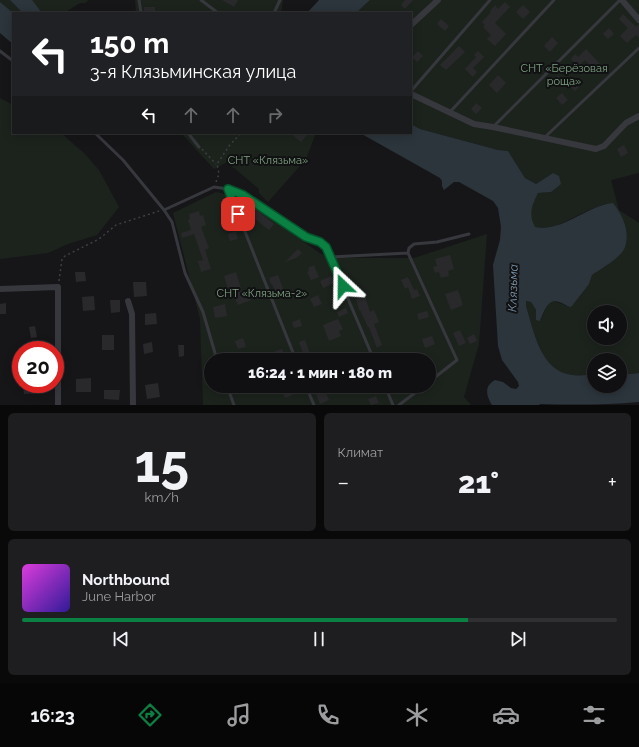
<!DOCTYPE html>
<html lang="ru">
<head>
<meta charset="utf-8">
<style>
  :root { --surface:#101012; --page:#1e1e20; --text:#f1f3f6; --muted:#9c9d9f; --line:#303032; --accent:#0b8043 }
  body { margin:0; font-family:Raleway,sans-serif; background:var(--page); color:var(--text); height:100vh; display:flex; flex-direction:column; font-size:15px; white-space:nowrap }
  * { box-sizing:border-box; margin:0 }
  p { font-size:13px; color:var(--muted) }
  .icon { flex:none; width:22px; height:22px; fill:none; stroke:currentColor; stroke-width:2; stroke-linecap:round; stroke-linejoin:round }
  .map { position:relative; height:405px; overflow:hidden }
  .drawer { display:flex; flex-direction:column; gap:8px; padding:8px; background:#09090a; flex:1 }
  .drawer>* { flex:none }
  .hud { position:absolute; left:12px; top:12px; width:400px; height:122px; border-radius:0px; box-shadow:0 2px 10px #0003,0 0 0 1px var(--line); background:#202124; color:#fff; overflow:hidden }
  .tools { position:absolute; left:587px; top:305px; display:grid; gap:8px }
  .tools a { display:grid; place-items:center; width:40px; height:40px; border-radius:50%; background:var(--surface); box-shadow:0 2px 10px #0003,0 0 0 1px var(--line); font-size:20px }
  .speed { position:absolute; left:12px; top:341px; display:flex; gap:8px; font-size:20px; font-weight:700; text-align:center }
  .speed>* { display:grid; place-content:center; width:52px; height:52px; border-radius:50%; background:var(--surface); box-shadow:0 2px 10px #0003,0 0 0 1px var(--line); line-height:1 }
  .speed .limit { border:6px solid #d22; background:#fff; color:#111 }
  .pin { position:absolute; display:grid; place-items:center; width:34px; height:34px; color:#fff; margin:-17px; border-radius:8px; box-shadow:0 2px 6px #0006 }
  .me { position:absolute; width:44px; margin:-22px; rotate:337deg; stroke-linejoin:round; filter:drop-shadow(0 0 3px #0008) }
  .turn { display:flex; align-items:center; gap:14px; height:84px; padding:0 12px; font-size:18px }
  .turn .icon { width:52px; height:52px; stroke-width:2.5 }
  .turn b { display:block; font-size:28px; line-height:34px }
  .lanes { display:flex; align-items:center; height:38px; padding:0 12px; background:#0003; justify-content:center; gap:20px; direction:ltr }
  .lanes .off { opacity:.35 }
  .big { font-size:30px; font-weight:800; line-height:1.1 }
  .drawer .card { flex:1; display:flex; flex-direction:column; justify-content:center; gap:6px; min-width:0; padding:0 14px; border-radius:6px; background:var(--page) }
  .drawer .dial { align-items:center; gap:0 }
  .dial b { font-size:52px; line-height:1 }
  .song { display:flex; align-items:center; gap:12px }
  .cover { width:48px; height:48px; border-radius:6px; background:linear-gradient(135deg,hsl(300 70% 55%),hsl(250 70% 35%)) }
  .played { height:4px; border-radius:2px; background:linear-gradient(90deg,var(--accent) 75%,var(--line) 75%) }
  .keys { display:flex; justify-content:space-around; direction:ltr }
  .heat { display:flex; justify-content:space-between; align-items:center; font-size:22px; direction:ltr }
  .drawer .tiles { flex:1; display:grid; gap:8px; grid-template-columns:1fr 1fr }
  .card:last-child { grid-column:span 2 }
  .trip { position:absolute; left:204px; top:353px; width:232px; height:40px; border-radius:20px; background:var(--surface); box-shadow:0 2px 10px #0003,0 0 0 1px var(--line); font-weight:800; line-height:40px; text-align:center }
  .menu { display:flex; height:64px; justify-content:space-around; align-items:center; background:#060607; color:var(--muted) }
  .menu .icon { width:28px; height:28px }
  .menu .selected { color:var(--accent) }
  .menu b { font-size:18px; color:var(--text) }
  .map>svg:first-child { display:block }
</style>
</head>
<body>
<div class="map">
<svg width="639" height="405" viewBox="0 0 639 405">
  <rect width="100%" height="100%" fill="#161618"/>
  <path fill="#1c231d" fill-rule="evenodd" d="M0,0H89L85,3H80L64,13H13V44L0,33Z
    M135,0H283L281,13H136Z
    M370,0H639V173L611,180L619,210L639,223V373L620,375V360H594V374C587,375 579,376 572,375C540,371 534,331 526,306V301L531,302L536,310V320H541C547,305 548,296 566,306L589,284L592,275L608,265L605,204C599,206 593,208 587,211C568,219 556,231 534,227C528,214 531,206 538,193L551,192L553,173L536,184L525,178L508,151L498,150L420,129L411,124V13H356ZM594,312H620V338H594Z
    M0,98L13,105V133H61L85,154L99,170L119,207L97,235L68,244L48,253L0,259Z
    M181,133H316L306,159L268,202L259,193V189L227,162L214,169Z
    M216,192L241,198L321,254L337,258H414L487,234L479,344L464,397L471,405H203L200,319L173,213ZM211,360H429V386H211Z"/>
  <path fill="#2c353c" d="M10,0H32L42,13H23Z
    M319,0H370L356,13H307Z
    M0,2L13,13V44L0,33Z
    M411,124L420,129L498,150L508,151L525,178L536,184L553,173L559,176L561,184L551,192L538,193C532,205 528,215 535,227C564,232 585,206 613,203C623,216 630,231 625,247C622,257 601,269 592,275L589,284L571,307C566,306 563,303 559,302C547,298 544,313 540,321L536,320V310L531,302L526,301V306C534,331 540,371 572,375C579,376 587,375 594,374V386H620V375L639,373V402C607,405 572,405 540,404L539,405H492C486,396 484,386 495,380L503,382L511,388L516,389L519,386L518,382L502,360L498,346L493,265L500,240L501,227L498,208L493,201L459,182H454L444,190L442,186V181L440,178L360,133H411Z"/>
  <path fill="#29292c" d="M222,0H238L234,7Z
    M405,0H413L405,9L401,5Z
    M505,2L510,7L495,23L506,34L495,46L487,39L491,35L483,27L485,25L482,22L491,12L490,11L495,5L498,9Z
    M523,5L530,12L523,19L516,12Z
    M144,7H155V13H144Z
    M623,14L636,27L639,24V38L636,35L627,43L620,36L628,28L619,19Z
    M441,19L449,26L445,31L437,24Z
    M609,28L614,34L608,39L603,34Z
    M552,37L558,43L550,52L544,46Z
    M459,46L465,52L446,70L440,65Z
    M586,49L601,65L595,70L585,60L578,67L571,59L575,54L578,57Z
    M418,51L423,56L417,62L412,57Z
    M478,51L484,57L473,68L477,72L473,77L465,69L476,57L474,55Z
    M498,75L506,83L497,93L489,85Z
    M558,75L565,82L560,87L554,80Z
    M572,80L579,87L575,91L568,84Z
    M562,93L568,100L562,105L556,98Z
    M476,103L482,108L476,114L471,109Z
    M290,133H309L301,142Z
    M624,145L628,153L621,157L617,149Z
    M254,208L274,224L269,230L249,214Z
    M199,211L200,216L203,215L206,225L201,227L209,248L205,250L211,269L201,272L198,261L203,260L194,234L182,238L181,233L191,230L188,220L190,219L189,214Z
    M236,231L238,239L230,241L228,234Z
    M298,249L302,253L296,258L285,262Z
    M450,255L454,269L448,271L449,276L441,278L439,272L435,273L433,267L437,266L435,259Z
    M314,265L319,277L311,280L307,272L309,271L308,268Z
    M75,272H85L86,281L76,282Z
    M236,272L242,292L246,290L251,300L238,305L231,288L228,289L224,276Z
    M278,275L285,294L277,296L272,284H271L269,278Z
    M331,276L334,283L323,288L320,281Z
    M408,277L414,290L417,289L420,296L412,299L408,287L405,289L401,280Z
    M133,282H146L147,296L134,297Z
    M458,290L463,305L451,310L445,294Z
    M318,295L322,304L314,307L310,299Z
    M94,296L95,310L83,311L82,297Z
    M365,296L370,312L374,310L379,322L374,324L382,345L377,348L369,327H368L360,310H359L356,299Z
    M110,300H120V312L111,313Z
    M6,303V314H0V304Z
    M225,304L227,316L215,318L213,307Z
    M346,308L348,313L339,317L337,312Z
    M427,311L429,317L419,320L417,314Z
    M156,313L157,324L145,325V314Z
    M300,319L302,326L294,328L292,322Z
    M338,319L343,329L339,331L341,336L329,341L323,325Z
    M35,326L37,337L31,338L29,327Z
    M460,330L466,343L459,346L453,333Z
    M474,334L477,341L470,344L467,338Z
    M102,335H114V350H102Z
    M432,336L435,344L425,348L422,339Z
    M243,338L246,347L238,349L235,341Z
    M305,340L310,354L316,352L319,360H299V358L304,356L299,342Z
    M152,342L153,352L144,354L143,344Z
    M178,345H184V356L179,357Z
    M282,349L287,360H276L273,352Z
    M91,378V392H76V379Z
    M158,383L160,397L147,399L145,385Z
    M23,384H41L42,393L24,394Z
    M313,386H320L323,394L326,393L329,400L320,404Z
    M291,387L293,395L285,398L282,391Z
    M104,390H120L119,400L104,399Z
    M376,396L379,403L371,405L368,399Z"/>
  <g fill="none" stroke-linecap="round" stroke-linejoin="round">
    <path stroke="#3d3f44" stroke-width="1.5" stroke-dasharray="2 3" stroke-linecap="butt" d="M202,149L216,164
      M216,182L219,174L217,164L229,146L241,133
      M59,281L62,259L65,256L99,239L116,225L159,211"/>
    <path stroke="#37383d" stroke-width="3" d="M139,0L141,13
      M201,0L218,13
      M274,13L280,0
      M0,51L13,61
      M411,91L490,0
      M449,113L554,0
      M493,127L620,0
      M95,133L123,160L164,210L172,222L185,273L203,312L217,360
      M188,133L199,147
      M544,138L639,48
      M228,189L296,360
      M164,210L214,187L228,189L243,195L306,237L320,241L326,247L374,360
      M408,253L457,360L429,382
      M408,253L409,248L414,244L437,242L469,234
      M331,257L408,253
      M227,386L234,405
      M306,386L314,405
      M385,386L393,405
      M399,405L424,386"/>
    <path stroke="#37383d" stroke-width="6" d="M622,0L639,20
      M411,25L438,0
      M411,94L474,124L493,127L596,149L604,146L626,123L639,116
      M0,289L58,287V405
      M128,301L132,314L133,405"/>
  </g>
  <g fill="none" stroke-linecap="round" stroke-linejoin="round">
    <defs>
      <path id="route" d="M238,214L228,189L243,195L306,237L320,242L326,247L343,286"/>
    </defs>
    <use href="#route" stroke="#07532c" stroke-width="10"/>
    <use href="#route" stroke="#0b8043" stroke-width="7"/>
  </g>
  <g text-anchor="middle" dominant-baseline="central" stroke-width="4" stroke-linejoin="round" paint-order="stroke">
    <g font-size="11" fill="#7fa381" stroke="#111113">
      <text x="564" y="68">СНТ «Берёзовая<tspan x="564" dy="13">роща»</tspan></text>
      <text x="268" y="160">СНТ «Клязьма»</text>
      <text x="262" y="293">СНТ «Клязьма-2»</text>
    </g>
    <g font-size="12" font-style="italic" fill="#7f9bb3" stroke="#111113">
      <text transform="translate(513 288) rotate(-88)">Клязьма</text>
    </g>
  </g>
</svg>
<div class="tools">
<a><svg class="icon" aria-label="sound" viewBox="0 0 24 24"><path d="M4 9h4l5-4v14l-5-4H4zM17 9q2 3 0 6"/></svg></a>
<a><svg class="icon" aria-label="layers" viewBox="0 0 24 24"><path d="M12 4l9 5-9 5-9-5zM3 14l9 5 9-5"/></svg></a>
</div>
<div class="speed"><div class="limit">20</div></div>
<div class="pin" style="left:238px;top:214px;background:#d93025"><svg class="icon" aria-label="arrive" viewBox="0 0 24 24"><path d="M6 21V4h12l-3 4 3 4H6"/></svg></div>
<svg class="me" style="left:343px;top:286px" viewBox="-20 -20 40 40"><path d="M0-17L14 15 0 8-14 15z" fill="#0b8043" stroke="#fff" stroke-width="4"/></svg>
<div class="trip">16:24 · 1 мин · 180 m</div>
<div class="hud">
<div class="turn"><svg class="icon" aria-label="left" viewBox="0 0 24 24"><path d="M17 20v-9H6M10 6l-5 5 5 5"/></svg><div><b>150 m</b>3-я Клязьминская улица</div></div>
<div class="lanes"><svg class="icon" aria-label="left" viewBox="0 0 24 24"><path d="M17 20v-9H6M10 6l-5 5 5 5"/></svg><svg class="icon off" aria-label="ahead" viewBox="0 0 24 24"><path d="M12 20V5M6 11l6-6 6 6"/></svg><svg class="icon off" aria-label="ahead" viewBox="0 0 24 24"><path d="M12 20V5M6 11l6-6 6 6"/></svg><svg class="icon off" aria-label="right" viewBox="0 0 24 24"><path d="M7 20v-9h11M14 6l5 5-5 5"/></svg></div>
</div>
</div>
<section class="drawer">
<div class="tiles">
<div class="card dial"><b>15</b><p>km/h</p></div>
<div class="card"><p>Климат</p>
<div class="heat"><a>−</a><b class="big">21°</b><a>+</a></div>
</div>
<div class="card">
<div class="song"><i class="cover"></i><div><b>Northbound</b><p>June Harbor</p></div></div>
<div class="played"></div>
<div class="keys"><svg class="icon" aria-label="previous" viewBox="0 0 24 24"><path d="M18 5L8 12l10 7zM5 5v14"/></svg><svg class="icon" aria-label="pause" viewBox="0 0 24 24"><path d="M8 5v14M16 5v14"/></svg><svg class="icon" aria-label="next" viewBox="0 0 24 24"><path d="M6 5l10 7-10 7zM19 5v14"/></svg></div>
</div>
</div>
</section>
<nav class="menu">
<b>16:23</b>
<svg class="icon selected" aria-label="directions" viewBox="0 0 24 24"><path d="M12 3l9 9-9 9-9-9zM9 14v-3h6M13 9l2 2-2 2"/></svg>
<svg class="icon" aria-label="music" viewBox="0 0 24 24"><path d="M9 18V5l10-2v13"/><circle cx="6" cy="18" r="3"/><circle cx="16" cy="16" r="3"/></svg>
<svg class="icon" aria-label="phone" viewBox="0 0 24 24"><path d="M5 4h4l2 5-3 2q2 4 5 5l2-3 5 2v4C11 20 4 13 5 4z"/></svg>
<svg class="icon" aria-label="climate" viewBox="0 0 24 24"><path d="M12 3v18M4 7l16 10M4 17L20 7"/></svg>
<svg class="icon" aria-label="car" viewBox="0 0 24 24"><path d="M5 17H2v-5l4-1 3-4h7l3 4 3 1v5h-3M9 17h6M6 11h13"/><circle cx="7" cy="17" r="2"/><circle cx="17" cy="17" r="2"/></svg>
<svg class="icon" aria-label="filters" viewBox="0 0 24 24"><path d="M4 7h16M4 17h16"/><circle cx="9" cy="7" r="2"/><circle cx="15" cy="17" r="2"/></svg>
</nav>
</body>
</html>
